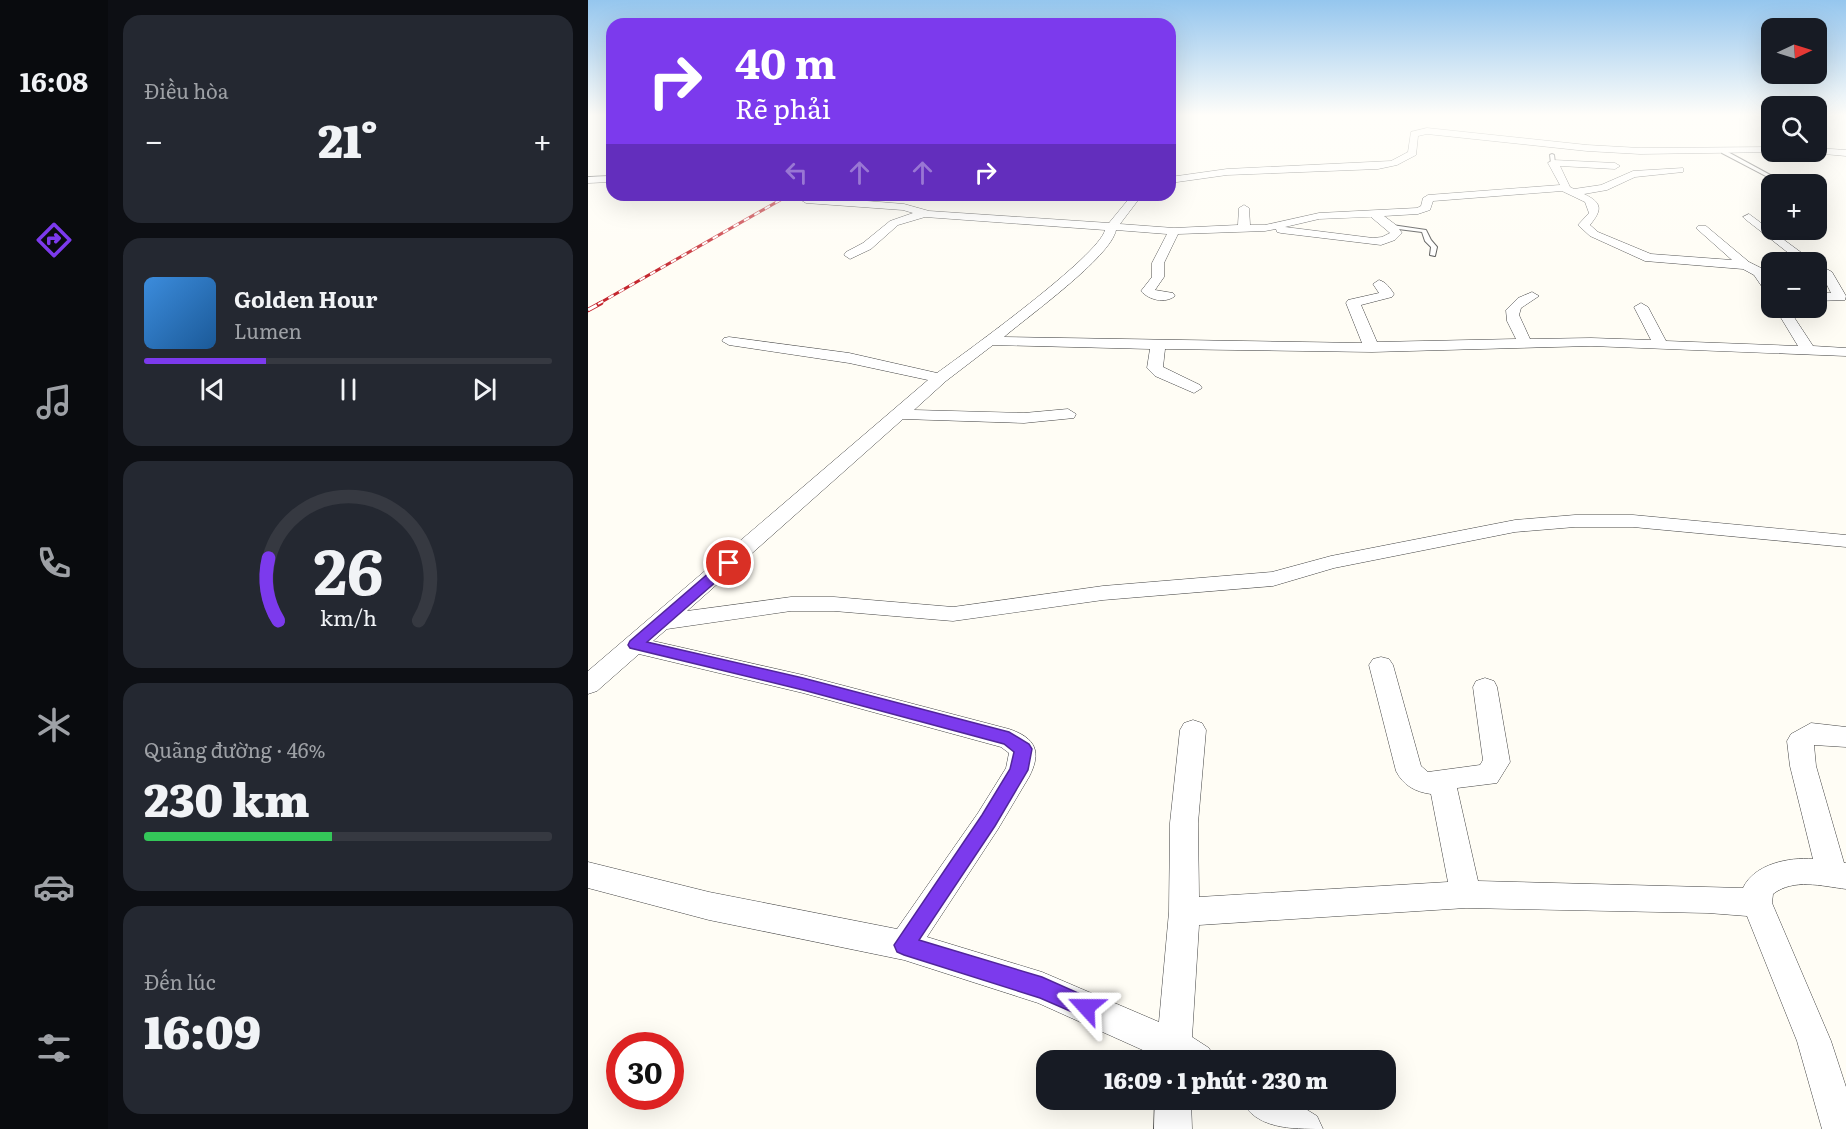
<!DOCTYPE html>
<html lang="vi">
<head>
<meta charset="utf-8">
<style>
  :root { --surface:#171b24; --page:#242831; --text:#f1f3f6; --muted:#9ea1a6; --line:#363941; --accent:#7c3aed }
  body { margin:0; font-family:Literata,serif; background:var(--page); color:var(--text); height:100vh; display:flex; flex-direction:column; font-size:22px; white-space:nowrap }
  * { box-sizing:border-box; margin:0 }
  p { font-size:20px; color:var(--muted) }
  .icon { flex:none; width:33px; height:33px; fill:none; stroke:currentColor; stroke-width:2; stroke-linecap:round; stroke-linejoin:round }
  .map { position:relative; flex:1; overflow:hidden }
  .side { display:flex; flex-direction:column; gap:15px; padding:15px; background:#0d0f14; width:480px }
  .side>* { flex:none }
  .hud { position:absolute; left:18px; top:18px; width:570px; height:183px; border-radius:18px; box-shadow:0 6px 24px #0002; background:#7c3aed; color:#fff; overflow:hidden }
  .needle { width:39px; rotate:86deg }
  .tools { position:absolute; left:1173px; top:18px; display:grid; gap:12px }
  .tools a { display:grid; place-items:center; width:66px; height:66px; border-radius:12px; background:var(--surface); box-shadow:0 6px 24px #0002; font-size:30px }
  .speed { position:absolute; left:18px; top:1032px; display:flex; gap:12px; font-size:30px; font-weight:700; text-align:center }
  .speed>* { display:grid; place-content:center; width:78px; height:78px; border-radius:50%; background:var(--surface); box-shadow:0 6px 24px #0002; line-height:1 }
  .speed .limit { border:9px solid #d22; background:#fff; color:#111 }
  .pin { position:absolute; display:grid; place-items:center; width:51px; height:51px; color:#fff; margin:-26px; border:3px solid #fff; border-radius:50%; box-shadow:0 2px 6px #0007 }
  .me { position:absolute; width:66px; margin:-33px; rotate:294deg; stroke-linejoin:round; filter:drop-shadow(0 0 4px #0008) }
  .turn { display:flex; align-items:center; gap:21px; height:126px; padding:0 30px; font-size:27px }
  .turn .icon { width:78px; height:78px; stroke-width:2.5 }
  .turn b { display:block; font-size:42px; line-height:51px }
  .lanes { display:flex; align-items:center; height:57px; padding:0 30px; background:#0003; justify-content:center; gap:30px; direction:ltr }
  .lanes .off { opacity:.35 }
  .big { font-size:45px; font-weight:800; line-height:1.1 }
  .side .widget { flex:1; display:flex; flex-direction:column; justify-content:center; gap:9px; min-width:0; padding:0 21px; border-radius:18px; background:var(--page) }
  .side .dial { align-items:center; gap:0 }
  .dial svg { height:156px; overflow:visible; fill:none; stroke:var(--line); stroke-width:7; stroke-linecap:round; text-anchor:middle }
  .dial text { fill:var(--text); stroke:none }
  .song { display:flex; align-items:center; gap:18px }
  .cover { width:72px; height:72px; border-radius:9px; background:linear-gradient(135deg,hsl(210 70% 55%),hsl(210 70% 35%)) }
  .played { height:6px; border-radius:3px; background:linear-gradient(90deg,var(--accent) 30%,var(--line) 30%) }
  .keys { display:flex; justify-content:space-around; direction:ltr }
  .heat { display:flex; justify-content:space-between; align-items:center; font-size:33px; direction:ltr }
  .charge { height:9px; border-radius:4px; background:linear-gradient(90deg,#34c759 46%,var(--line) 0) }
  .trip { position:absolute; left:448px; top:1050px; width:360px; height:60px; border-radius:18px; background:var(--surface); box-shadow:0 6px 24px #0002; font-weight:800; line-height:60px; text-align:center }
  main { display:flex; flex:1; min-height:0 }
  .dock { display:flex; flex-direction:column; width:108px; justify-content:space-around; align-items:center; background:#090b0e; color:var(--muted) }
  .dock .icon { width:42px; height:42px }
  .dock .current { color:var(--accent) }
  .dock b { font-size:27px; color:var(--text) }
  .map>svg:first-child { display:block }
</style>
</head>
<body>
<main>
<nav class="dock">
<b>16:08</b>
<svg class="icon current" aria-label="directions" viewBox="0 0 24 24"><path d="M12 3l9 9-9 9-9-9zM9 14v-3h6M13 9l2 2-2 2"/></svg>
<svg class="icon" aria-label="music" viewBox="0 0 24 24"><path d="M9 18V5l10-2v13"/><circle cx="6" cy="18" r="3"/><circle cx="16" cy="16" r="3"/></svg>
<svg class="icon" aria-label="phone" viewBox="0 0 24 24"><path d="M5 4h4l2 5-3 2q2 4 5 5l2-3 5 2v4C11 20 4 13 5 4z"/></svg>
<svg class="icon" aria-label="climate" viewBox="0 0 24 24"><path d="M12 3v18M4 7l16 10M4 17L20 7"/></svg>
<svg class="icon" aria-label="car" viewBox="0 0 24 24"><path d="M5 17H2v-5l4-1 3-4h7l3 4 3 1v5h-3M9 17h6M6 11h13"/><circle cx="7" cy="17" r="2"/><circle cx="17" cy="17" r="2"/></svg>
<svg class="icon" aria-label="filters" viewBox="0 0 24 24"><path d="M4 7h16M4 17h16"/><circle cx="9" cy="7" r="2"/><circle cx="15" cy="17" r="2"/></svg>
</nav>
<section class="side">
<div class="widget"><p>Điều hòa</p>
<div class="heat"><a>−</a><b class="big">21°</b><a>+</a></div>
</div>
<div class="widget">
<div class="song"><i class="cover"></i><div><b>Golden Hour</b><p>Lumen</p></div></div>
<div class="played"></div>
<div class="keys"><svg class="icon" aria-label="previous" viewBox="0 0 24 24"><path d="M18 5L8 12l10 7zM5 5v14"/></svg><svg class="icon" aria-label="pause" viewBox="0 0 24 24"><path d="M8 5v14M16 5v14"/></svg><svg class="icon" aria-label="next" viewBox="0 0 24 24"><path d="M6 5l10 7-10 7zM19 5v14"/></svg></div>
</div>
<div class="widget dial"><svg viewBox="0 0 100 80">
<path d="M14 69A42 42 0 1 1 86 69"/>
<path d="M14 69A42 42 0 0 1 9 37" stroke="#7c3aed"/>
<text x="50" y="56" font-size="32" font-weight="700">26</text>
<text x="50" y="72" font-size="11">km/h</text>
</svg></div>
<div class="widget"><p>Quãng đường · 46%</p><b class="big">230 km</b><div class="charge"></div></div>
<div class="widget"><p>Đến lúc</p><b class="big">16:09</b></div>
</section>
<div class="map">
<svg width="1258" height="1129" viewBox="0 0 1258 1129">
  <rect width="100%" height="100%" fill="#fffdf5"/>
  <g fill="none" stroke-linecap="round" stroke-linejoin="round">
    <defs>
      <path id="service" d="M1134,151H1138L1199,184H1193L1134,153Z
        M964,154L966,155L967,163L965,164L963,163L962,155Z
        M804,225L838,230L843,240L849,247L847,256L842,255L843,247L837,241L834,232L802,228V226Z"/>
      <path id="minor" d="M839,128L999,145L1052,148L1184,147V152H1188L1052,154L999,151L839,134L830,136L828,155L809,165L790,169L639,175L582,183V177L639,169L803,161L820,152L823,132Z
        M1228,148L1258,150V156L1225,153L1228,152Z
        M965,160L1027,163L1032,166L1027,169L972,166L982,187L986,189L1013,185L1045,171L1095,168V172L1047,177L1019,190L996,194C1015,203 1014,210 1002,225L1010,232L1063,254L1144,260L1108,228L1110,226H1118L1161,262L1175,269L1184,281V295L1179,294L1166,275L1155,269L1057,261L1002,236L990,225L1001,213L997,202L974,191L845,201L842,210L830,214L796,216L808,225L814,233L807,240L793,245L693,233L689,232L688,229L677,231L590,234L576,263V277L567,290L585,293L587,296C577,304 561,300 553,291L564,277V263L579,234L528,230C523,257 439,317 416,337L774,343L758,303L760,300L791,293L785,284L791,280C798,282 802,288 806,294L804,297L773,305L789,342L928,339L919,321L918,310L930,298L944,292L951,296L933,308L931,315L942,339L1003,338L1063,340L1046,307L1053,303L1060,307L1078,341L1210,346L1187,308H1200L1225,346L1258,348V356L1003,346L784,352L577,349L575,367L612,385L614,388L606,393L567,376L559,368L562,349L405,345L358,381L326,410L436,413L480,409L488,414L486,418L436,423L315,419L99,611L203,597H246L365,607L515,586L684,572L743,556L927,520L987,515H1045L1258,535V547L1045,527H987L927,532L746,568L685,586L515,600L365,621L246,611H203L79,629L65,641L215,675L421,729C448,738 454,752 441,777L410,829L339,937L454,972L571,1022L581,912L582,823L592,730L596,723L605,720L614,723L618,730L610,823L611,897L860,882L843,794C827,792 815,785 808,771L781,665L785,659L793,657L801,659L805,665L833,766L840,772L892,765L895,760L885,687L888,681L897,678L906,681L909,687L922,762L909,783L869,788L890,881L1155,888C1166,864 1201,857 1225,859L1202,766L1199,741L1203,734L1223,723L1258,727V747L1226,745L1228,766L1256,863H1258V889C1233,886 1206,878 1185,894L1184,903L1243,1041L1258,1087V1129H1234L1209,1041L1159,916L1120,913L878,908L611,925L604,1037L621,1048L627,1060H568V1056L450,1003L316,960L121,920L0,888V862L121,892L309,929L390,813L418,768L421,753L413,747L215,693L51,654L9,691L0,694V671L340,380L261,363L141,345L134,341L136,338L141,337L261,353L349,373C378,352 511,256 517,230L337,217L310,225L283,249L262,259L256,255L258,252L275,243L302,221L325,213L315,210L218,203L205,195L316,204L341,211L521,223L544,195H554L532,224L586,228L650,225L651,208L656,205L661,208L662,225H677L731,213L829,208L833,206L835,198L840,195L972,185L960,163ZM783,217L802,233L794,237L785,238L697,227L731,219Z
        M24,176V182L0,183V177Z
        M1161,214L1226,262H1212L1157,219L1155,217Z
        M1228,263L1244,272L1258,296L1257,300L1228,301V293H1243L1235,277L1228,273Z
        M567,1100H603L604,1129H566Z
        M653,1100H703L729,1116L735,1129C702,1129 668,1129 653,1100Z"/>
    </defs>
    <use href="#service" stroke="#444" stroke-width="2"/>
    <use href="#minor" stroke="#444" stroke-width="1"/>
    <use href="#service" fill="#fff" fill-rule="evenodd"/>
    <use href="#minor" fill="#fff" fill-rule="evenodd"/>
    <defs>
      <path id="rail-far1" d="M10,304L201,195"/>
      <path id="rail" d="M0,310L13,303"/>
    </defs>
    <use href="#rail-far1" stroke="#c4262e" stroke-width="3"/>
    <use href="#rail" stroke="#c4262e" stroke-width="4.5"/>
    <use href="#rail-far1" stroke="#fff" stroke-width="2" stroke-dasharray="6" stroke-linecap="butt"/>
    <use href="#rail" stroke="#fff" stroke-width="3" stroke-dasharray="10" stroke-linecap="butt"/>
  </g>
  <linearGradient id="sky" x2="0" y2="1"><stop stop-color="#95c6ee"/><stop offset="0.42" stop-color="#fffefa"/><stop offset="1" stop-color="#fffefa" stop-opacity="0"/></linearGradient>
  <rect width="1258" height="274" fill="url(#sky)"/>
  <path fill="#7c3aed" stroke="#51269a" stroke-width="1.5" d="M141,558L146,560L148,563L146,566L59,642L215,678L421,732L441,744L444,749L440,770L407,826L331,940L454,977L506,1000L509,1007L506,1015L498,1018L452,998L316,955L309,952L306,945L394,815L422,769L426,752L416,744L215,690L42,648L40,645L42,641L136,560Z"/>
</svg>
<div class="tools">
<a><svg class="needle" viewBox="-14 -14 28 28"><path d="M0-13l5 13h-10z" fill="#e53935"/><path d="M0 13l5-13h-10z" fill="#9ea1a6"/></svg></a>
<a><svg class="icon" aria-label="search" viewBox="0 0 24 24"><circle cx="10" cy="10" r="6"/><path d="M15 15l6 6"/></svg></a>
<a>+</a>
<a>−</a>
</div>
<div class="speed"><div class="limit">30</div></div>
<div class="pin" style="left:141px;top:563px;background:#d93025"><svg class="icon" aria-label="arrive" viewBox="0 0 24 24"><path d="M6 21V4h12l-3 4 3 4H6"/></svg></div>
<svg class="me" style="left:498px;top:1007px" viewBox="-20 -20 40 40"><path d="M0-17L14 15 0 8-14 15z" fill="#7c3aed" stroke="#fff" stroke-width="4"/></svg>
<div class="trip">16:09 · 1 phút · 230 m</div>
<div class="hud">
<div class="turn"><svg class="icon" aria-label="right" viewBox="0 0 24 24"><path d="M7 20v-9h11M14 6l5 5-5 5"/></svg><div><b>40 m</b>Rẽ phải</div></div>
<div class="lanes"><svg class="icon off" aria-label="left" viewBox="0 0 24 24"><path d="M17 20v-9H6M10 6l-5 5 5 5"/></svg><svg class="icon off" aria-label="ahead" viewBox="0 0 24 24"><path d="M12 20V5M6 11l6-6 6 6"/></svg><svg class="icon off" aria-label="ahead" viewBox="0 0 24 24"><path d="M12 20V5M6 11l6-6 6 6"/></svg><svg class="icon" aria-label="right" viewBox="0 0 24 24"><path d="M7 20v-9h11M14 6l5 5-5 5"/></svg></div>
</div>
</div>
</main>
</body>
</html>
